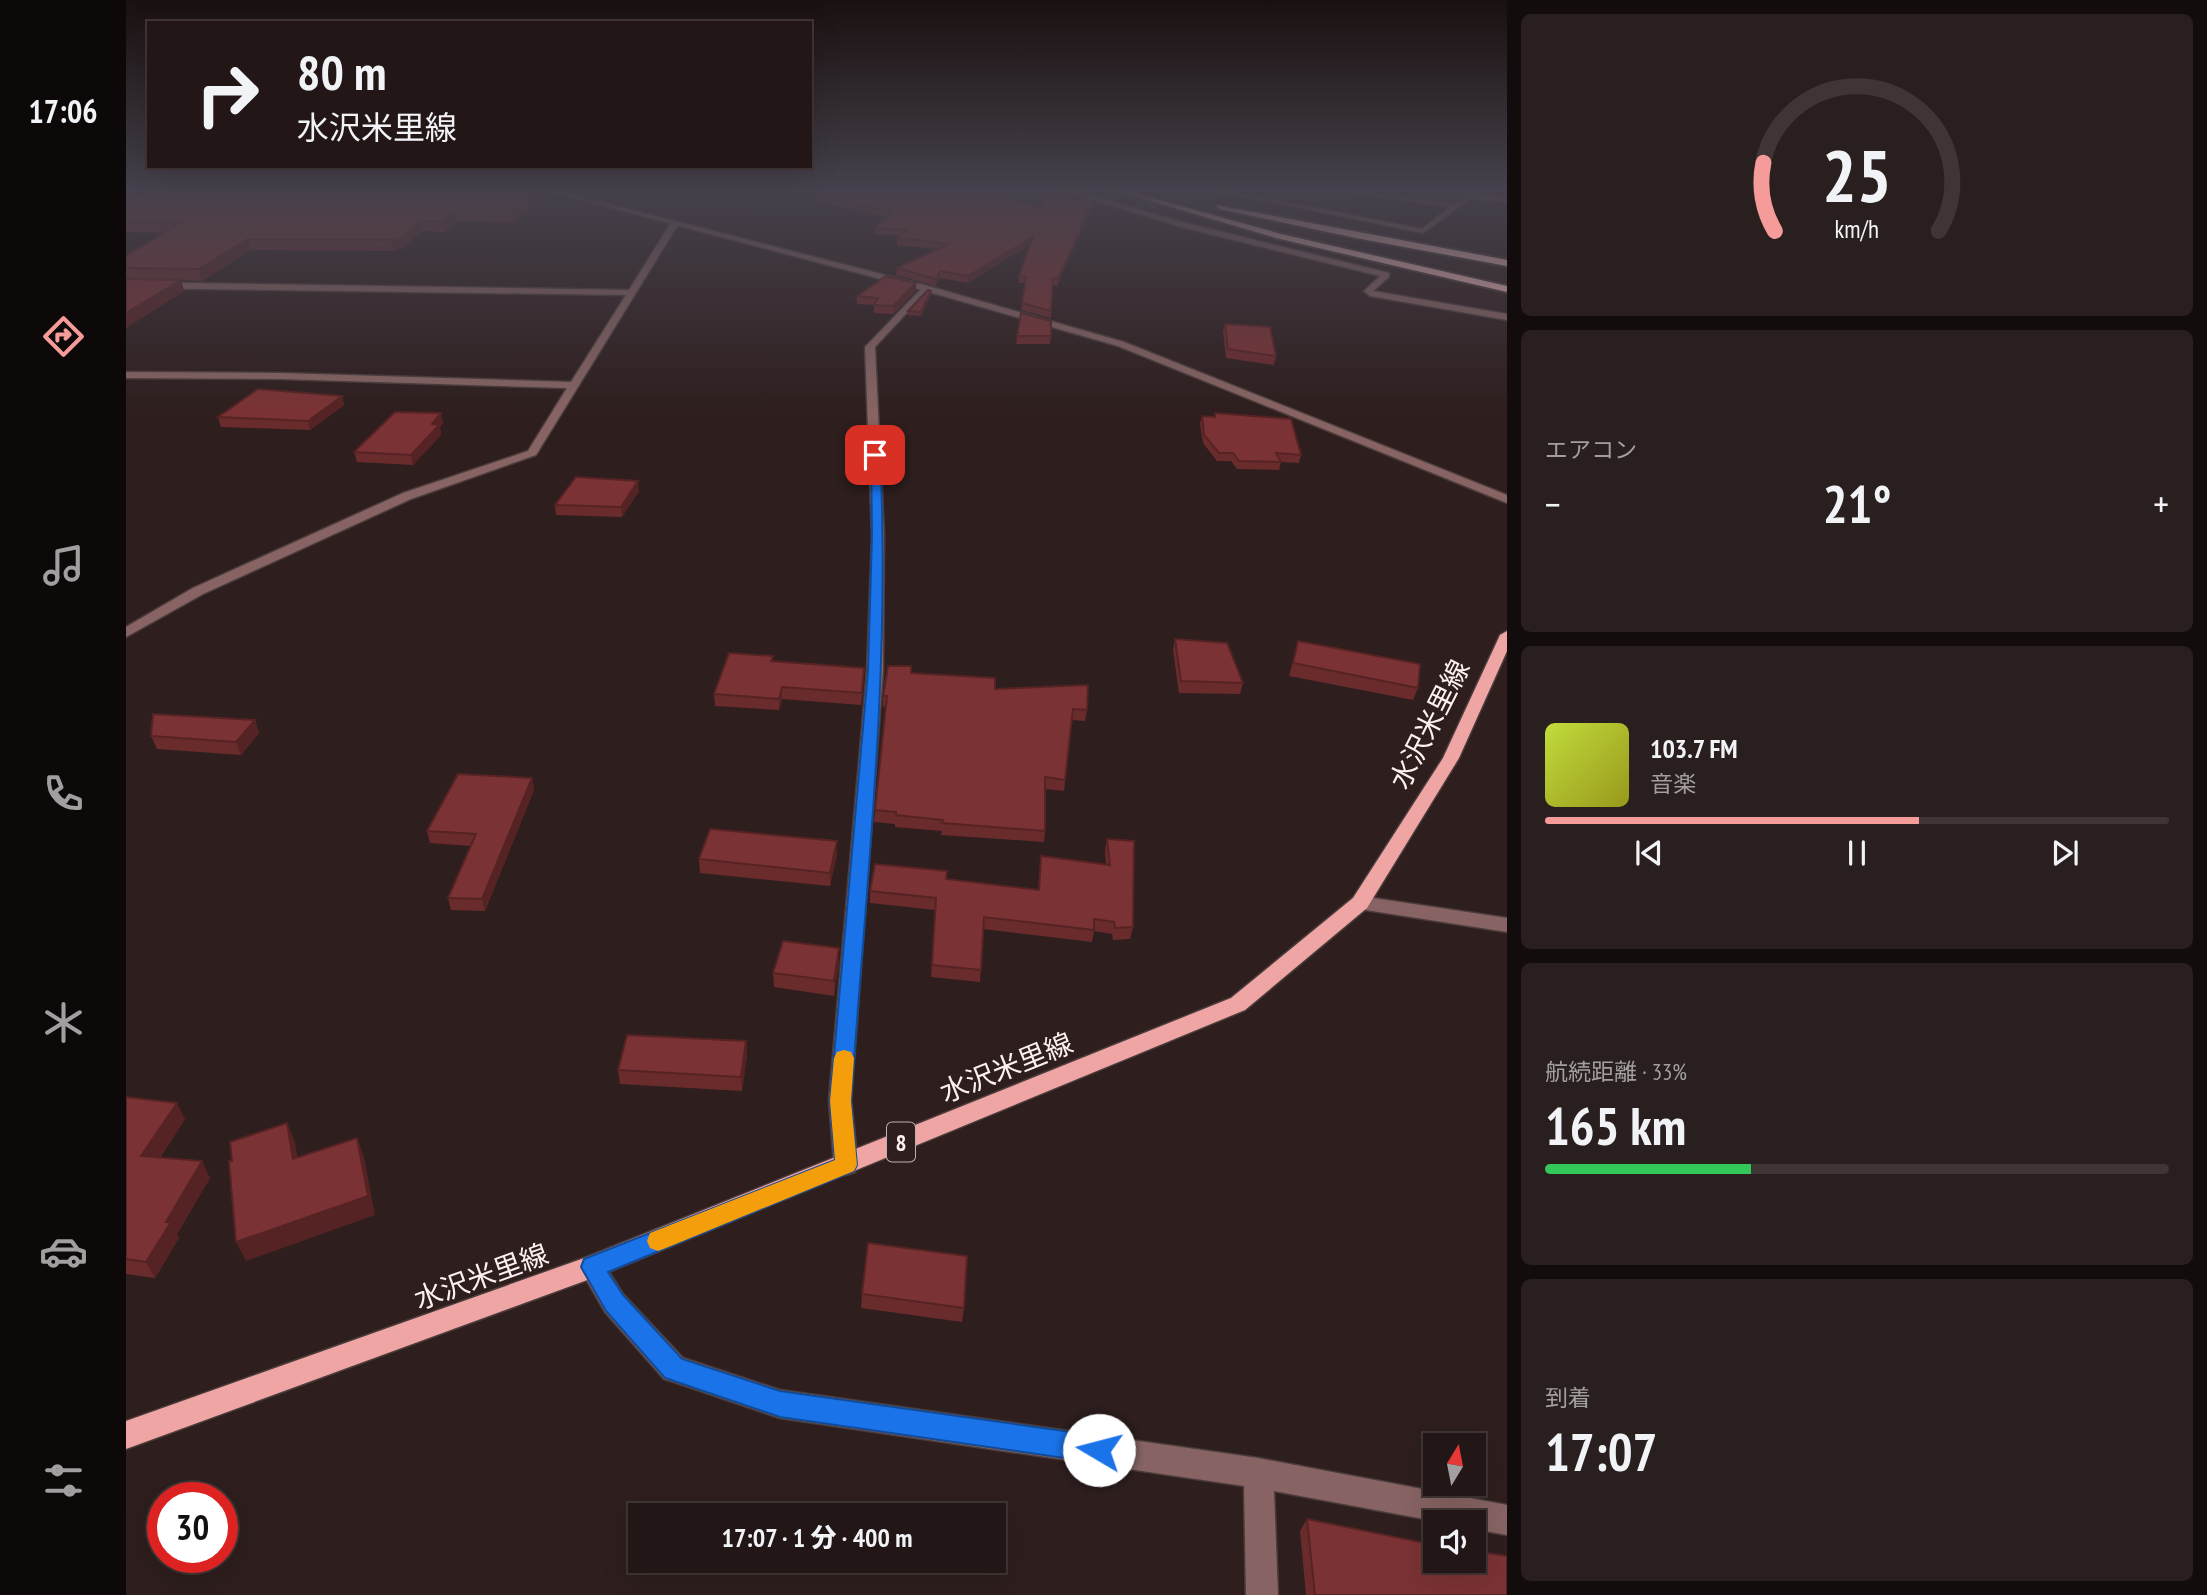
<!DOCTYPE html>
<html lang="ja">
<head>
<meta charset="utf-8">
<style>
  :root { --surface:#221616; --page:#2a1f1f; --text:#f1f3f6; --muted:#a29fa1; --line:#3f3535; --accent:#f59b9a }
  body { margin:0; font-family:"PT Sans Narrow","Noto Sans JP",sans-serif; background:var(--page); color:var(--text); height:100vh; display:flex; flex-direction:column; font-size:26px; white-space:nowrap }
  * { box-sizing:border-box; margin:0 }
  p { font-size:23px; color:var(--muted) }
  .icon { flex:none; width:38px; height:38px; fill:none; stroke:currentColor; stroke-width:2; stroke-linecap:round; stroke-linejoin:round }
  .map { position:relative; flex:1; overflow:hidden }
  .panel { display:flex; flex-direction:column; gap:14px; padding:14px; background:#130c0c; width:700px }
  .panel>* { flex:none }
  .top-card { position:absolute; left:21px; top:21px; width:665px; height:147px; border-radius:0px; box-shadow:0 7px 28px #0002,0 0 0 2px var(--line); background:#221616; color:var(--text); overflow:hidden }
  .needle { width:46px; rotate:10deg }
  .tools { position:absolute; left:1297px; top:1433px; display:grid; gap:14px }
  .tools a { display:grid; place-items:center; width:63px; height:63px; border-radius:0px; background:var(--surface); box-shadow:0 7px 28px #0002,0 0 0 2px var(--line); font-size:35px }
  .speed { position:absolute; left:21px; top:1482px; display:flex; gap:14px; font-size:35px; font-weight:700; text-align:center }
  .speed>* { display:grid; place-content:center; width:91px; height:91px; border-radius:50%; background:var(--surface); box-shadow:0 7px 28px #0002,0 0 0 2px var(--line); line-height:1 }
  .speed .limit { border:10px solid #d22; background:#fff; color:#111 }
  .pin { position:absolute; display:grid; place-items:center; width:60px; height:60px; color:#fff; margin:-30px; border-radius:14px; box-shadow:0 4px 10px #0006 }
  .me { position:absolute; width:77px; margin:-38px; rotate:278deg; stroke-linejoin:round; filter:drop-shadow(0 0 5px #0008) }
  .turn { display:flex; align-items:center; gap:24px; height:147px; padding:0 35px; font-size:32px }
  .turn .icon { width:91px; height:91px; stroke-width:2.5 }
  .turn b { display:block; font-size:49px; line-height:60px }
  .big { font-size:52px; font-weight:800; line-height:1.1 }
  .panel .widget { flex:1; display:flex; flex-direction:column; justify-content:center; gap:10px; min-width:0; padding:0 24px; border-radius:10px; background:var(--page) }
  .panel .dial { align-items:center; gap:0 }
  .dial svg { height:182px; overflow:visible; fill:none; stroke:var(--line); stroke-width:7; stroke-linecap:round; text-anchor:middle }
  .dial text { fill:var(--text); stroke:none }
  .song { display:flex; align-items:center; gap:21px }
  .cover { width:84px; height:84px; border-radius:10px; background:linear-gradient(135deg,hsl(70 70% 55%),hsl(60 70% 35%)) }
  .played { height:7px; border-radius:4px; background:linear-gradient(90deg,var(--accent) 60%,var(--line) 60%) }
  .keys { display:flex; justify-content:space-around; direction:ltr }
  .heat { display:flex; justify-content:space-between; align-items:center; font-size:38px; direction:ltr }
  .charge { height:10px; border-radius:5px; background:linear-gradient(90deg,#34c759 33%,var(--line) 0) }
  .trip { position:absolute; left:502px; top:1503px; width:378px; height:70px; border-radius:0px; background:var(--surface); box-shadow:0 7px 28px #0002,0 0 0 2px var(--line); font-weight:800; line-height:70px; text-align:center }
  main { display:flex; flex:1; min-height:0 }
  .tab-bar { display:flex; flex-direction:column; width:126px; justify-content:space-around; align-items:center; background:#0e0909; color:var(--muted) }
  .tab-bar .icon { width:49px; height:49px }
  .tab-bar .selected { color:var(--accent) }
  .tab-bar b { font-size:32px; color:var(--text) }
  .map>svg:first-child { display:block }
</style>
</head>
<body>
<main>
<nav class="tab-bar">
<b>17:06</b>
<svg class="icon selected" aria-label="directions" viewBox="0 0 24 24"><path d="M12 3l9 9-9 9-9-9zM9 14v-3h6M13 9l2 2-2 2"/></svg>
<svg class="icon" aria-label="music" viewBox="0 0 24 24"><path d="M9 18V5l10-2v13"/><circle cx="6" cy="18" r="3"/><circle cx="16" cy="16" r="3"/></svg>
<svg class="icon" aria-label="phone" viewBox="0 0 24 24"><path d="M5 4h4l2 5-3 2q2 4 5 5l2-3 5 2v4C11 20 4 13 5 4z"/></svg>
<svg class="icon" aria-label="climate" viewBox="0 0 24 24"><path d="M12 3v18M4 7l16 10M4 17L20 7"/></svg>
<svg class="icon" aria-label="car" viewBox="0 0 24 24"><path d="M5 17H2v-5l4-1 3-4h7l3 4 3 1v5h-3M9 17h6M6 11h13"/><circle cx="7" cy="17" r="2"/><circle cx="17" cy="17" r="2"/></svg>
<svg class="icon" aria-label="filters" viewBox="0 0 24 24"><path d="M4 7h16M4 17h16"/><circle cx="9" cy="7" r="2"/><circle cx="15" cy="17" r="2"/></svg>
</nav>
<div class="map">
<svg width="1381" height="1595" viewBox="0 0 1381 1595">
  <rect width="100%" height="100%" fill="#2e1e1e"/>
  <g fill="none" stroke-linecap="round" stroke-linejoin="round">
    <path stroke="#4d3e3e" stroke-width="8" stroke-dasharray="8 3.5" stroke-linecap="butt" d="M1011,207L1100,192"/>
    <defs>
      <path id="minor" d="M936,190H946L1060,223L1263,273V277L1247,291L1381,314V320L1244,296L1238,291L1254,276L1055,227Z
        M1086,190H1098L1296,229L1324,207L1212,190L1329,204L1347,190H1354L1349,195L1381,198V202L1345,198L1297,233Z
        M546,221L553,223L410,455L285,499L77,594L0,637V627L67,588L277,493L402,451L441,388L155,379L0,378V372L155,373L445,382L500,295L0,288V282L503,290Z
        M799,285L802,290L749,347L758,536L757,671L725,1100L732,1165L729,1172L720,1175L711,1172L708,1165L703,1100L741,671L746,536L739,347Z
        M1234,896L1381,918V932L1227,908L1224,903L1227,898Z
        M466,1255L475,1259L497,1294L557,1358L654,1390L1132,1458L1381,1505V1535L1348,1529V1522H1314L1148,1491L1152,1595H1120L1118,1486L654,1418L548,1382L538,1379L479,1312L453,1267L457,1259Z"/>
      <path id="tertiary" d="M418,190H428L802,286L998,342L1381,495V503L992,346L796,290Z"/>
      <path id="primary" d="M1381,631V651L1333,758L1241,908L1119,1010L475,1275L0,1449V1421L461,1257L1105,998L1227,898L1317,758L1374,635Z"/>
      <path id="trunk" d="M987,190H998L1155,234L1381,286V292L1150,238Z
        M1090,205L1381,260V266L1230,238L1093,209Z"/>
    </defs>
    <use href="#minor" stroke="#4b3c3b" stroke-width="3"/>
    <use href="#tertiary" stroke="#4b3c3b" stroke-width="3"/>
    <use href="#primary" stroke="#4b3c3b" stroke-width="3"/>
    <use href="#trunk" stroke="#4b3c3b" stroke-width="4"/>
    <use href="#minor" fill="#876463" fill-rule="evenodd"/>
    <use href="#tertiary" fill="#876463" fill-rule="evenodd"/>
    <use href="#primary" fill="#eea5a4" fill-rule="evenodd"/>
    <use href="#trunk" fill="#f1bab9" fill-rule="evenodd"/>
  </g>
  <path fill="#6a2b2d" d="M0,190H420V193L389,223L332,221L318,232L296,231L277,248L267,251L125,250L76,281L55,280L58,291L0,328V256L38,233L0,232Z
    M720,190H848V192L914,207L967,201V206L931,286L927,285L925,318L895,310L899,283H893V276L905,244L842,283L814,278L810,286L770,275L771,268L812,249L771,245V238L774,236L748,234V228L760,217L694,203V197Z
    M790,291L767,314L748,313V305L731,304V296Z
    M805,295L795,316L782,315V311Z
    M895,313L925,336L924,344H890Z
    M1099,324L1150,356L1148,365L1100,358L1097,332Z
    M216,396L218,405L184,430L95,427L92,417Z
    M1089,413L1175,455L1173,463L1155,462L1153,470L1111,469L1105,461H1091L1077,443L1074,424L1076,416L1088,417Z
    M317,423L314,427L315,435L287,465L231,462L228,452Z
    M513,491L496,517L430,515L429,505Z
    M1049,639L1117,683L1114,694L1053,693L1047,650Z
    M1172,641L1292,688L1287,700L1163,676Z
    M647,656V661L738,679L735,705L656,699L653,710L589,706L588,694Z
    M785,673L869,689L961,710L959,721L946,720L938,791L919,789V831L918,842L815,835L816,831L769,827V824L748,822L760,707H757V696Z
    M129,720L133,733L115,755L31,749L25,736Z
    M406,778L408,790L359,911L325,910L322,898L345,846L304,843L301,831Z
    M981,839L1007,927L1004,939L987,940L986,934L968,931L966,942L857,929L854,982L805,977L809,910L744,903V891L820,879L912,890L915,856L980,864L979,851Z
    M711,855L704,886L574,873L573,859Z
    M713,948V962L708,996L648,987L647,973Z
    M620,1041L621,1055L616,1091L494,1084L492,1070Z
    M0,1097L59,1119L34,1158L84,1178L51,1234L53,1238L29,1278L0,1274Z
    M736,1294L838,1308L836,1322L735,1308Z
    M1181,1519L1309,1545L1381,1595H1180L1174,1531Z"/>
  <path fill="#562324" d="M4,190H30L0,202V191Z
    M413,190H420V193L389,223L388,212Z
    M967,201V206L931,286L932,279Z
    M331,211L332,221L318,232L316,221Z
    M295,221L296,231L277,248L267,251L265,240Z
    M907,237V243L842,283V276Z
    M122,239L125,250L76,281L73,269Z
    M814,271V278L810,286V279Z
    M55,280L58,291L0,328V313Z
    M790,283V291L767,314V306Z
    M805,291V295L795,316V312Z
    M216,396L218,405L184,430L182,421Z
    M315,413L317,423L314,427L315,435L287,465L285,455Z
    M512,481L513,491L496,517L495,507Z
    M656,687V699L653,710V699Z
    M129,720L133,733L115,755L110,742Z
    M406,778L408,790L359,911L356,899Z
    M711,841V855L704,886V873Z
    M713,948V962L708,996V981Z
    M620,1041L621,1055L616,1091L615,1077Z
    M51,1103L59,1119L24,1172L15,1156Z
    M161,1123L169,1142L175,1178L167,1159Z
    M231,1138L238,1157L249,1215L120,1261L110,1242Z
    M76,1161L84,1178L51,1234L53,1238L29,1278L20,1262L40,1222Z"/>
  <path fill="#7b3234" stroke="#562324" stroke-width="2" d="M28,190H413L388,212L331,211L316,221H295L275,238L265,240L122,239L73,269L0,268V256L54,223L0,222V202Z
    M720,190H845L843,191L914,207L925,195L967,201L932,279L927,278L925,311L896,303L900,277L893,276L907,237L842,276L814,271L810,279L771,268L823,244L771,238L782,230L748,228L766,212L694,197Z
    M760,276L790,283L767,306L748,305L752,298L731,296Z
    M0,279L55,280L0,313Z
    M802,290L805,291L795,312L782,311Z
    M895,313L925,321V336H891Z
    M1099,324L1144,327L1150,356L1102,349Z
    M132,389L216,396L182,421L92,417Z
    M269,412L315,413L306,424L313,425L285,455L228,452Z
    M1089,413L1165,419L1175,455L1150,453L1155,462L1113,461L1107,453H1093L1078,435L1076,416L1089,417Z
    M450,477L512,481L495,507L429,505Z
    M1049,639L1101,643L1117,683L1055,681Z
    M1172,641L1294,664L1292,688L1167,663Z
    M603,653L647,656L645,661L738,668L736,693L656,687L653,699L588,694Z
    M762,666H785V673L869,678V689L962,685L961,710L947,709L939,780L919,777V831L816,823L817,820L770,815V812L749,810L761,696H757Z
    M27,714L129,720L110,742L25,736Z
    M332,774L406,778L356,899L322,898L350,834L301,831Z
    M584,829L711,841L704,873L573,859Z
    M981,839L1008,841L1007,927L989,928L988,922L968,919V930L858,917L855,970L806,965L810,898L744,891L749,864L821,871L820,879L913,890L915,856L984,865Z
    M657,941L713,948L708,981L647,973Z
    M501,1035L620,1041L615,1077L492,1070Z
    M0,1097L51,1103L15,1156L76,1161L40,1222H45L20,1262L0,1259Z
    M161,1123L167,1159L231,1138L242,1196L110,1242L103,1161H106L104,1142Z
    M742,1243L841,1256L838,1308L736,1294Z
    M1181,1519L1309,1545V1561H1348V1551L1381,1556V1595H1189Z"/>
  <linearGradient id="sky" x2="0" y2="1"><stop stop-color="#191010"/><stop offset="0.46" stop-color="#46414c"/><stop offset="1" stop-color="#46414c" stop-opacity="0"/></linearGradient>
  <rect width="1381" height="413" fill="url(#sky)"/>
  <path fill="#1a73e8" stroke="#114b97" stroke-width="2" d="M745,452L754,455C765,670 740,886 725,1101L731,1165L728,1171L482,1272L497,1295L556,1359L654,1391L973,1436L982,1440L986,1450L982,1459L973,1463L654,1417L548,1381L539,1378L480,1311L455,1267L458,1259L709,1160L704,1101L742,671L746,536Z"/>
  <path fill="#f59e0b" d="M718,1050L725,1052L728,1058L725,1101L731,1165L728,1171L540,1248L532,1251L524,1248L521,1241L524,1233L709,1160L704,1101L708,1058L711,1052Z"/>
  <g text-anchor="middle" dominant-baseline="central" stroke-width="7" stroke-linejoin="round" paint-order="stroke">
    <rect fill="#2e1e1e" stroke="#beb2b1" stroke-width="2" x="761" y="1122.5" width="28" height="39" rx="5"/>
    <g font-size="23" font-weight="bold" fill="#fcf1f0">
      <text x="775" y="1142">8</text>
    </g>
    <g font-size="28" fill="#fcf1f0" stroke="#2e1e1e">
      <text transform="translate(1303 724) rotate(-63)">水沢米里線</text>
      <text transform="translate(880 1067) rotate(-22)">水沢米里線</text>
      <text transform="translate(355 1276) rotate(-20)">水沢米里線</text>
    </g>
  </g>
</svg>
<div class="tools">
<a><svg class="needle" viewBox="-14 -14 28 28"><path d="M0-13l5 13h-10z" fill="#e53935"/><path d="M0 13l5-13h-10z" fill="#a29fa1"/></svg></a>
<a><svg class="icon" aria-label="sound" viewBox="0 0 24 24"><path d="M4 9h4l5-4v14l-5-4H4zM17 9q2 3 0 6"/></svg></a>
</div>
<div class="speed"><div class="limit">30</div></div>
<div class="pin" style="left:749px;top:455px;background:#d93025"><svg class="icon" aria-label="arrive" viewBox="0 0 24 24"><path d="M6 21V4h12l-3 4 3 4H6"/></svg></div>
<svg class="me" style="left:973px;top:1450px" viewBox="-20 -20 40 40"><circle r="19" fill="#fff"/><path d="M0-13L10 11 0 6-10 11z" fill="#1a73e8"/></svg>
<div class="trip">17:07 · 1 分 · 400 m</div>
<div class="top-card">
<div class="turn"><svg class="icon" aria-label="right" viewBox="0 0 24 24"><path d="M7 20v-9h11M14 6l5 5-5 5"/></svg><div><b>80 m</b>水沢米里線</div></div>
</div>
</div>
<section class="panel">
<div class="widget dial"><svg viewBox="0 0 100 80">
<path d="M14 69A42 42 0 1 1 86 69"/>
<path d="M14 69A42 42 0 0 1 9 39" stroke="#f59b9a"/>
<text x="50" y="56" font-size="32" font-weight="700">25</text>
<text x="50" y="72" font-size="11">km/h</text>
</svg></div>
<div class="widget"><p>エアコン</p>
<div class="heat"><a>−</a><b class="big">21°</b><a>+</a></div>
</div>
<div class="widget">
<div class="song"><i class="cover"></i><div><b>103.7 FM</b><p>音楽</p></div></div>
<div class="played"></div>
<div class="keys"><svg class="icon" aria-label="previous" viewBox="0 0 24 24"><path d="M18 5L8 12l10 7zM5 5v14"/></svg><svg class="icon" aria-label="pause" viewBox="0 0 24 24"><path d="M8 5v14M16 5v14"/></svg><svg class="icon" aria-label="next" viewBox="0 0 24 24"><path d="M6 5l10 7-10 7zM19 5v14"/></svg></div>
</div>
<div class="widget"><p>航続距離 · 33%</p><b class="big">165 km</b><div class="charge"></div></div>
<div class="widget"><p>到着</p><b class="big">17:07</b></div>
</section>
</main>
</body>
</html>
